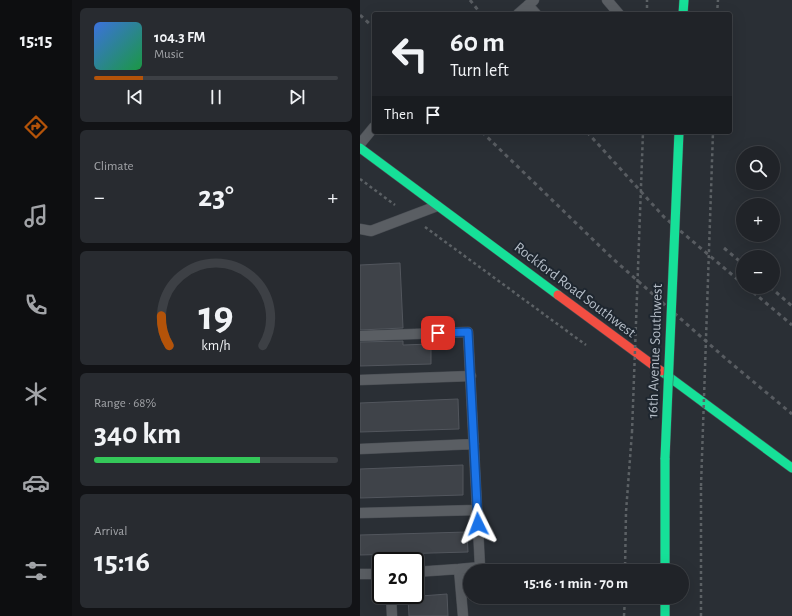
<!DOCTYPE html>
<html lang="en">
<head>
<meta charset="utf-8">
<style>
  :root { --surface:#202328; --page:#282b30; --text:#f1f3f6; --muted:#a2a4a8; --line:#3d4045; --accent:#b45309 }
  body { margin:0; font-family:"Alegreya Sans",sans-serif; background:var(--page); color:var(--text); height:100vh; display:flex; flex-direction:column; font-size:15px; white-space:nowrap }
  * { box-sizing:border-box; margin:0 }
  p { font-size:13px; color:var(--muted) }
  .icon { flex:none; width:22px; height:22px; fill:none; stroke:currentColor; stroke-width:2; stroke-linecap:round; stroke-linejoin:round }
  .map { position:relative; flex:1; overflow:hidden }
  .details { display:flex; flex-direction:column; gap:8px; padding:8px; background:#121316; width:288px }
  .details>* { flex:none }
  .top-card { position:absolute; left:12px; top:12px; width:360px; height:122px; border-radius:4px; box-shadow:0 4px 16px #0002,0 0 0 1px var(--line); background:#202328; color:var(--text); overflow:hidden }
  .controls { position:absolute; left:376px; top:146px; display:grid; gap:8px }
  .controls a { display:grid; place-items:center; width:44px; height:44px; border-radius:50%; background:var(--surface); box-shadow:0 4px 16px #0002,0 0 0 1px var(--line); font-size:20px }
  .speed { position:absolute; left:12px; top:552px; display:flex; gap:8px; font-size:20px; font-weight:700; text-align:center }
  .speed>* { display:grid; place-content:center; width:52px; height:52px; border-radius:50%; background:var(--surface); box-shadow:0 4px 16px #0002,0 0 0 1px var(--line); line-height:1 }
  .speed .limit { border:2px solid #111; border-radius:6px; background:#fff; color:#111 }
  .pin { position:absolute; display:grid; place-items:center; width:34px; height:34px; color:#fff; margin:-17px; border-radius:8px; box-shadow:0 2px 6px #0006 }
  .me { position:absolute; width:44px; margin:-22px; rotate:357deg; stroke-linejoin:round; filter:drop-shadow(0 0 3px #0008) }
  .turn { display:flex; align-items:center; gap:14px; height:84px; padding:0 12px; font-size:18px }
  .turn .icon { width:52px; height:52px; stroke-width:2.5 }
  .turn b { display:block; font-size:28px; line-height:34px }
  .then { display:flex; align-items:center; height:38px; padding:0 12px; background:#0003; gap:8px; font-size:15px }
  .big { font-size:30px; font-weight:700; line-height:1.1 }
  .details .widget { flex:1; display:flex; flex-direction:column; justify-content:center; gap:6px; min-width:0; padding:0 14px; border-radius:6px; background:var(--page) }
  .details .dial { align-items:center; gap:0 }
  .dial svg { height:104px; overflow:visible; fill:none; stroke:var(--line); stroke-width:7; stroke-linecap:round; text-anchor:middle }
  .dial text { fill:var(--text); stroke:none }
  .song { display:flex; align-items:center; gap:12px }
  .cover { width:48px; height:48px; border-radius:6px; background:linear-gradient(135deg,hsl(220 70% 55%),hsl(140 70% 35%)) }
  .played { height:4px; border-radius:2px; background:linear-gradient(90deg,var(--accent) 20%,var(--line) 20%) }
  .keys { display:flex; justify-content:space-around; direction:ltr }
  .heat { display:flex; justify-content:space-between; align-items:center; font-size:22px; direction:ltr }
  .charge { height:6px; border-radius:3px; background:linear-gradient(90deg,#34c759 68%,var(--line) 0) }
  .trip { position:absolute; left:103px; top:564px; width:226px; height:40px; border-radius:20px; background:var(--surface); box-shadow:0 4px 16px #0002,0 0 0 1px var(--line); font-weight:700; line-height:40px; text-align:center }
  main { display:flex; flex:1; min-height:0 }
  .tab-bar { display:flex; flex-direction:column; width:72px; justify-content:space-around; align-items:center; background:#0d0e10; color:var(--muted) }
  .tab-bar .icon { width:28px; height:28px }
  .tab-bar .active { color:var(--accent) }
  .tab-bar b { font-size:18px; color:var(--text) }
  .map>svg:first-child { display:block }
</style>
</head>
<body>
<main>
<nav class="tab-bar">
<b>15:15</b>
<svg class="icon active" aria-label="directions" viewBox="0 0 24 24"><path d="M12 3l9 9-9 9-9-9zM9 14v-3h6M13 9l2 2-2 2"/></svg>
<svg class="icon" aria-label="music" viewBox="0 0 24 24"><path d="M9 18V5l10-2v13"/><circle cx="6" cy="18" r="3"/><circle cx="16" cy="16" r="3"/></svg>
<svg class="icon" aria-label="phone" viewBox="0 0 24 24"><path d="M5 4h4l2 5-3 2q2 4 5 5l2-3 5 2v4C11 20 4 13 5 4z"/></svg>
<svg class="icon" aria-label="climate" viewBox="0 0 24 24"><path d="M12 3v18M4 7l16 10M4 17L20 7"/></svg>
<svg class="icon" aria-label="car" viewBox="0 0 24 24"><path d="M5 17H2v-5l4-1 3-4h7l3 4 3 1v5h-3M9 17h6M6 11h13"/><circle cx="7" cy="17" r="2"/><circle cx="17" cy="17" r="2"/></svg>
<svg class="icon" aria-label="filters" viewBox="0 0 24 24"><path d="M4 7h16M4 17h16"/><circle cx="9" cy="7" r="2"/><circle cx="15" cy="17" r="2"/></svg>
</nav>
<section class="details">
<div class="widget">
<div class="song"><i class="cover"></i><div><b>104.3 FM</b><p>Music</p></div></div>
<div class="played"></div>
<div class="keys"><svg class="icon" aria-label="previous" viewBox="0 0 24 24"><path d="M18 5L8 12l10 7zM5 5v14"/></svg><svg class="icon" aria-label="pause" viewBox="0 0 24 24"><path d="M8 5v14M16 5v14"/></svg><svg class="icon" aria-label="next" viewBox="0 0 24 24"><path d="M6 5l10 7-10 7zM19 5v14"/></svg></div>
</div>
<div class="widget"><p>Climate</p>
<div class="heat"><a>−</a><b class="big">23°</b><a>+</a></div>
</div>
<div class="widget dial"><svg viewBox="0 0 100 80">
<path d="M14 69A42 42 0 1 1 86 69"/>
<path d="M14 69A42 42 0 0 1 8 46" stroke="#b45309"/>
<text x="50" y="56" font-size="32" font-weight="700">19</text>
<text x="50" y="72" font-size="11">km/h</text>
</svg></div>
<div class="widget"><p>Range · 68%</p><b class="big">340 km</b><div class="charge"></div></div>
<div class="widget"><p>Arrival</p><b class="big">15:16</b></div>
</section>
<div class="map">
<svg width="432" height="616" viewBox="0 0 432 616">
  <rect width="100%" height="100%" fill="#2a2f35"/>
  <path fill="#3f4349" stroke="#52565d" d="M40,263L43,328L0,330V265Z
    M43,341V345L71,344V364L0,366V342Z
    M98,399L99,429L0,432V403Z
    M103,465V495L0,498V469Z
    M107,532L108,552L0,555V535Z
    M87,594L88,616H49L48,597Z"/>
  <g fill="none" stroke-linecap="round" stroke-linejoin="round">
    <defs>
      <path id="lane" d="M247,0L259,14
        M168,5L176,14
        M158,14L174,0
        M0,144L14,127
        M0,229L11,231L77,206
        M0,336L108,332L120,567L99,569L103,616
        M0,380L111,376
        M0,449L114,444
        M0,513L117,510
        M55,572L99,569
        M0,574H21
        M31,595L32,616"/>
      <path id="fast" d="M323,14L324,0
        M0,148L198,295
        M301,371L432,468
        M305,458V571
        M305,597V616"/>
      <path id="jam" d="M198,295L301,371"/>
    </defs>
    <use href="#lane" stroke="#484c52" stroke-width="11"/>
    <use href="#fast" stroke="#484c52" stroke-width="10"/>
    <use href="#jam" stroke="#484c52" stroke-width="10"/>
    <path stroke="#5c6165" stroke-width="2.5" stroke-dasharray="3 3" stroke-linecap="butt" d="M287,14V0
      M357,14L358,0
      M0,179L35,205
      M65,227L226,345
      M265,571L266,512L272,432
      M264,616L265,597
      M341,616V486"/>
    <use href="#lane" stroke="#5a5e63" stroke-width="10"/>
    <use href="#fast" stroke="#16e098" stroke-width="9"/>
    <use href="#jam" stroke="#f24e42" stroke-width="9"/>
    <path stroke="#585c61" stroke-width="3" stroke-dasharray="4 4" stroke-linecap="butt" d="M110,0L121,14
      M0,15L14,28
      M122,132L252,258L365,358L432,414
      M227,132L304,217L383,284
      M364,248L383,264
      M387,287L432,325
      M410,287L432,306"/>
    <defs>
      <path id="fast-bridge" d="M305,458L319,132"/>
    </defs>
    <use href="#fast-bridge" stroke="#484c52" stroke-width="10" stroke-linecap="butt"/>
    <path stroke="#5c6165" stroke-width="2.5" stroke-dasharray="3 3" stroke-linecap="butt" d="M272,432L283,132
      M341,486L353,132"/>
    <use href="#fast-bridge" stroke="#16e098" stroke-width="9"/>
  </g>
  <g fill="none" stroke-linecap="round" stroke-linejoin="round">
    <defs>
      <path id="route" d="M78,333L108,332L118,524"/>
    </defs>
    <use href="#route" stroke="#114b97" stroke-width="10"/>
    <use href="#route" stroke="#1a73e8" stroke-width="7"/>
  </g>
  <g text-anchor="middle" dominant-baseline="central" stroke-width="4" stroke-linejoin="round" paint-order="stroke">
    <g font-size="15" fill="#b4bcc6" stroke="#1e262f">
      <text transform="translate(215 290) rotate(37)">Rockford Road Southwest</text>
      <text transform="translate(295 351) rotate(-88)">16th Avenue Southwest</text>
    </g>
  </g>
</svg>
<div class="controls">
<a><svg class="icon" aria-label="search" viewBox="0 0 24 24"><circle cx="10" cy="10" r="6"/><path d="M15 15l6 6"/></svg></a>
<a>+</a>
<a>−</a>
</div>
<div class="speed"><div class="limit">20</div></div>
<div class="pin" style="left:78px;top:333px;background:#d93025"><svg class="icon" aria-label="arrive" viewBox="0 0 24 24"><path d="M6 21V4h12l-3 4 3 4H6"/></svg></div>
<svg class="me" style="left:118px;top:524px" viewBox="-20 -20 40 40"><path d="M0-17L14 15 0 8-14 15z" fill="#1a73e8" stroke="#fff" stroke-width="4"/></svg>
<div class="trip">15:16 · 1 min · 70 m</div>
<div class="top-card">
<div class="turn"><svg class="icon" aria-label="left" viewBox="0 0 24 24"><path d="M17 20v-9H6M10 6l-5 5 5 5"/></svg><div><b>60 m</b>Turn left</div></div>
<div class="then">Then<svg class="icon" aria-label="arrive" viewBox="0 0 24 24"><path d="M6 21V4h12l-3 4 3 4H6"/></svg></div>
</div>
</div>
</main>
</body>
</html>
